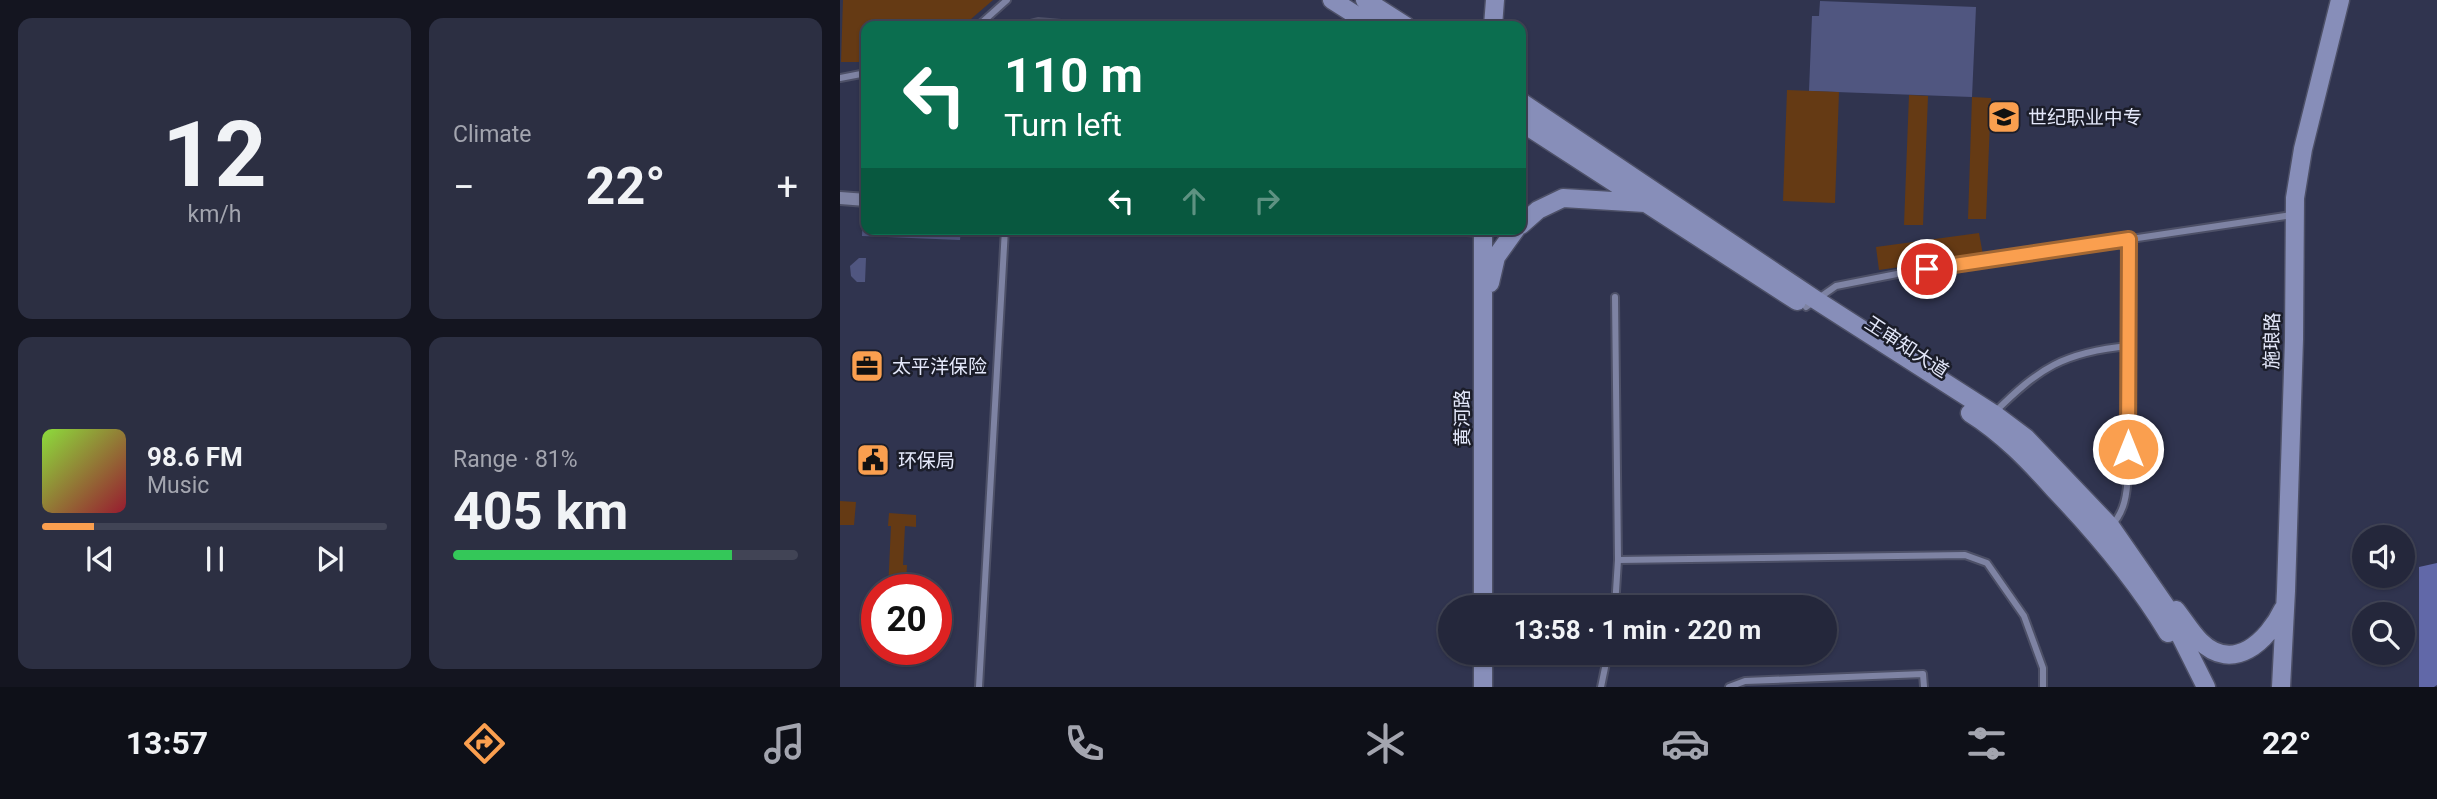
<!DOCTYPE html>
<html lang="en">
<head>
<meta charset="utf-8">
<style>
  :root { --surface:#24273b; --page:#2c2f42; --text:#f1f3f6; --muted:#a3a5af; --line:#414455; --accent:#fa9f4f }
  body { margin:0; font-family:Roboto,"Noto Sans SC",sans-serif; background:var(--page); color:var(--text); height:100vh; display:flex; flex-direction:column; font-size:26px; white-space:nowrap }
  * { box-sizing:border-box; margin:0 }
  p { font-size:23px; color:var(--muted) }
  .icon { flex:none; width:38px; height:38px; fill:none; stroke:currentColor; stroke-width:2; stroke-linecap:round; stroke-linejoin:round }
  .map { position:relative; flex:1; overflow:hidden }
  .side { display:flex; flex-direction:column; gap:18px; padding:18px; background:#141520; width:840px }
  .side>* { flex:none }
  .hud { position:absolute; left:21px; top:21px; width:665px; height:214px; border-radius:14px; box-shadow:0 2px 5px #0004,0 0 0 2px var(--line); background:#0b6e4f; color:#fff; overflow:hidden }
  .fabs { position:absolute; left:1512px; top:525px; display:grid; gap:14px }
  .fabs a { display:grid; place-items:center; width:63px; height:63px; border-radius:50%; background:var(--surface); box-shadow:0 2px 5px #0004,0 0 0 2px var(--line); font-size:35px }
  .speed { position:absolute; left:21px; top:574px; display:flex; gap:14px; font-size:35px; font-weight:700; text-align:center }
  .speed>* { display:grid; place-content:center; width:91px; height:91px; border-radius:50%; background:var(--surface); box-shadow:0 2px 5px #0004,0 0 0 2px var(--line); line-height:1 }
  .speed .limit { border:10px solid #d22; background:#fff; color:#111 }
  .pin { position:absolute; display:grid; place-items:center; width:60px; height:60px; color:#fff; margin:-30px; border:4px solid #fff; border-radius:50%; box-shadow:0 2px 7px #0007 }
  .me { position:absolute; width:77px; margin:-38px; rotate:0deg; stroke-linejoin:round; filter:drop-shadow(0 0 5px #0008) }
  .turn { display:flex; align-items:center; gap:24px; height:147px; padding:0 28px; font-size:32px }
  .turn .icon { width:91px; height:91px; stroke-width:2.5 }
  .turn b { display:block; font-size:49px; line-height:60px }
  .lanes { display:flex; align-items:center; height:66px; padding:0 28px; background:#0003; justify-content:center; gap:35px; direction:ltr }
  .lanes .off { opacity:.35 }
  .big { font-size:52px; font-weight:700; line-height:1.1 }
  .side .card { flex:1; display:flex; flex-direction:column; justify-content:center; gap:10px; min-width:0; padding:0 24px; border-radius:14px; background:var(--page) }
  .side .dial { align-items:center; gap:0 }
  .dial b { font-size:91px; line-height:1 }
  .song { display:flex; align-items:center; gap:21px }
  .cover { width:84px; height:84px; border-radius:10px; background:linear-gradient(135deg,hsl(90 70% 55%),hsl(350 70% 35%)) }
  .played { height:7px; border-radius:4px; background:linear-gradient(90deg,var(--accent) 15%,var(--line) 15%) }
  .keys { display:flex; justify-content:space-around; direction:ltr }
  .heat { display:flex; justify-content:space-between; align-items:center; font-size:38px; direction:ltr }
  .charge { height:10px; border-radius:5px; background:linear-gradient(90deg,#34c759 81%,var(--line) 0) }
  .side .tiles { flex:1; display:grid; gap:18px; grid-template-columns:repeat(2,1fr) }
  .trip { position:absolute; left:598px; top:595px; width:399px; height:70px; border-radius:35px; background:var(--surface); box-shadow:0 2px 5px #0004,0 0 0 2px var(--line); font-weight:700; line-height:70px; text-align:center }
  .tabs { display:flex; height:112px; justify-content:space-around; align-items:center; background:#0e1018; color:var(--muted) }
  .tabs .icon { width:49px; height:49px }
  .tabs .on { color:var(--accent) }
  .tabs b { font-size:32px; color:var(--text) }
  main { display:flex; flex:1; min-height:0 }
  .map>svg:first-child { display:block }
</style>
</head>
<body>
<main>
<section class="side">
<div class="tiles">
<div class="card dial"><b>12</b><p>km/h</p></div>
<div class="card"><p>Climate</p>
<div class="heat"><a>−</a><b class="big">22°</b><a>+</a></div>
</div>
<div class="card">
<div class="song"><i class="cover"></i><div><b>98.6 FM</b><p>Music</p></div></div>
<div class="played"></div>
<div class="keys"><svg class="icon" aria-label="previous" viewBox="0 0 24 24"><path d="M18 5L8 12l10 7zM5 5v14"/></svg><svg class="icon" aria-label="pause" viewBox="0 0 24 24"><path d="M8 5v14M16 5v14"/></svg><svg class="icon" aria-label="next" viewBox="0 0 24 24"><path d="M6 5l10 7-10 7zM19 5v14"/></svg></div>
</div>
<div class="card"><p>Range · 81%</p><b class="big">405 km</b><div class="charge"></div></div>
</div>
</section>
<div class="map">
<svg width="1597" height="687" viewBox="0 0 1597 687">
  <rect width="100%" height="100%" fill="#30344f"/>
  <path fill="#505680" d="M980,1L1136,7L1132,97L969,91L972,16H979Z
    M23,213H26V229H121L120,240L22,236Z
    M19,258H26L25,282H17L11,276L10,266Z"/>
  <path fill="#6168a8" d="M1597,563V685L1594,687H1579V567Z"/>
  <path fill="#653a14" d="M3,0H153L131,19L118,26H26V62H1Z
    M947,90L999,92L995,203L943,201Z
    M1069,95L1088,96L1083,225H1064Z
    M1132,97L1151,98L1146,219H1128Z
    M1139,233L1143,255L1039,270L1036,247Z
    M0,501L16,502L14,525H0Z
    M49,513L76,515V527L65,526L63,565H67L66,583H63V590H48L51,526H48Z"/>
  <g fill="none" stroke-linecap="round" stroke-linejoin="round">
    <defs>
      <path id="lane" d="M138,26L167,0
        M182,26L198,22L244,26
        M0,78L26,73
        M775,297L778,560
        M966,307L996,286L1062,273L1452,215
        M1154,413C1199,368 1224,352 1289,346
        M1271,526C1285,512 1287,493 1288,474L1289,239
        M775,607L778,560L1125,555L1147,563L1184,616L1203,668V687
        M139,687L165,229
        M761,687L768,653
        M889,687L905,681L1083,674L1084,687"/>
      <path id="street" d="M0,198L26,200
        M627,229L643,230"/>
      <path id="secondary" d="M492,0L533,26
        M525,0L566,26
        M653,26L655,0
        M681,102L976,300L1154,414L1186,438L1271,527L1325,605L1366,687
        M681,122L957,301
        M681,225L698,210L723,198L805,203
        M650,283L656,257L676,229
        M1130,413C1162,433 1189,461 1214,489C1257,534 1296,580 1328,633
        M643,607V229
        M1336,610C1344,620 1351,632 1360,641C1393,674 1428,641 1443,609
        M643,687V653
        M1441,687L1446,591L1454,339L1455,198L1463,149L1500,0"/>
    </defs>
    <use href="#lane" stroke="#4d5067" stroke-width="10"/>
    <use href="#street" stroke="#4d5067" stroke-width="16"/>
    <use href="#secondary" stroke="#4d5067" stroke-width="21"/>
    <use href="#lane" stroke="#7e83a3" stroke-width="6"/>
    <use href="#street" stroke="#7e83a3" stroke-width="12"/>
    <use href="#secondary" stroke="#878eb9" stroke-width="18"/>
  </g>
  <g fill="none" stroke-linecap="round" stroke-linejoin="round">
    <defs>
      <path id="route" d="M1087,269L1289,239L1288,449"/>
    </defs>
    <use href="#route" stroke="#a26733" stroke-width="18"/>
    <use href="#route" stroke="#fa9f4f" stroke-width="12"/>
  </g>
  <defs>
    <symbol id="school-square" viewBox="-11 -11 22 22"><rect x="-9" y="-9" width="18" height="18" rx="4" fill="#fa9f4f" stroke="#1b1d29"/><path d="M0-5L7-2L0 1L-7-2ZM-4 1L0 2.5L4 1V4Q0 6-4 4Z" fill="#111"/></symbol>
    <symbol id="office-square" viewBox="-11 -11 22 22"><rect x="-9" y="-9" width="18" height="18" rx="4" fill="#fa9f4f" stroke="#1b1d29"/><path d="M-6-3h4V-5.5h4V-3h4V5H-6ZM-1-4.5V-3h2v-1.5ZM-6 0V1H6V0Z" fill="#111"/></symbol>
    <symbol id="civic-square" viewBox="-11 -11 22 22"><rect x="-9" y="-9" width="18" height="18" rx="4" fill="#fa9f4f" stroke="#1b1d29"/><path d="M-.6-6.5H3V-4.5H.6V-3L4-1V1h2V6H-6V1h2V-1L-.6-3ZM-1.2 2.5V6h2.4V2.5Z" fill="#111"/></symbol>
  </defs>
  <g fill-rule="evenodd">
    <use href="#school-square" x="1145" y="98" width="38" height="38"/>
    <use href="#office-square" x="8" y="347" width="38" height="38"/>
    <use href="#civic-square" x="14" y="441" width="38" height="38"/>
  </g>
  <g text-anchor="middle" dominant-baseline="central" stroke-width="5" stroke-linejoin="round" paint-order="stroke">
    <g font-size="19" fill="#e4e8fa" stroke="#1b1d29" text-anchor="start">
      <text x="1188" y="117">世纪职业中专</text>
      <text x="52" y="366">太平洋保险</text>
      <text x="58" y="460">环保局</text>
    </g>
    <g font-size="19" fill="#e4e8fa" stroke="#1b1d29">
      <text transform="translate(1432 341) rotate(-89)">施琅路</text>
      <text transform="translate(1067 347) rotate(33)">王审知大道</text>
      <text transform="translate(622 418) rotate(-90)">黄河路</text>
    </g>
  </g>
</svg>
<div class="fabs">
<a><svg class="icon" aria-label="sound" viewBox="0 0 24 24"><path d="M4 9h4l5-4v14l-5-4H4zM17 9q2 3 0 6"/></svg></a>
<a><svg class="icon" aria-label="search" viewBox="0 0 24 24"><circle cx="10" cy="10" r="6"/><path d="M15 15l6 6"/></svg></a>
</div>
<div class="speed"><div class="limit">20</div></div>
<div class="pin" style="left:1087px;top:269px;background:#d93025"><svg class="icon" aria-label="arrive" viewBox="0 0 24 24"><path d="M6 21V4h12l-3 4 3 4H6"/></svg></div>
<svg class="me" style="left:1288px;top:449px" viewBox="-20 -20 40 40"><circle r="17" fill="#fa9f4f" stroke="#fff" stroke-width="3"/><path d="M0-11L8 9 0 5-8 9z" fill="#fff"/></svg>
<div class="trip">13:58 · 1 min · 220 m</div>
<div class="hud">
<div class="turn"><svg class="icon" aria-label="left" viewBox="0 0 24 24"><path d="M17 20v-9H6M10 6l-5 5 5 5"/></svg><div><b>110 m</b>Turn left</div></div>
<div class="lanes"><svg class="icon" aria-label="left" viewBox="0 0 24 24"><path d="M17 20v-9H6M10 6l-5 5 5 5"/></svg><svg class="icon off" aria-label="ahead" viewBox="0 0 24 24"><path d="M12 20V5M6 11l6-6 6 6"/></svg><svg class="icon off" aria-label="right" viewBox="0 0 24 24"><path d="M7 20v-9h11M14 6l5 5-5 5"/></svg></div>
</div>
</div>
</main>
<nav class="tabs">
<b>13:57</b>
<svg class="icon on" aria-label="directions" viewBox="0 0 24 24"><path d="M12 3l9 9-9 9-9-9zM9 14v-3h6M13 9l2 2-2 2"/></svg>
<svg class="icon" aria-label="music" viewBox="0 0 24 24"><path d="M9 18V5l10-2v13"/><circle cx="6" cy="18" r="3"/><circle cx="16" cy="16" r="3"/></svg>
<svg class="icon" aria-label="phone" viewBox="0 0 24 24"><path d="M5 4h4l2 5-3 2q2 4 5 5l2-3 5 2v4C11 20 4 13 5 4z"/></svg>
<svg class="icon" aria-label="climate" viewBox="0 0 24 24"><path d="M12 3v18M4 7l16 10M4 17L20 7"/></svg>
<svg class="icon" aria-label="car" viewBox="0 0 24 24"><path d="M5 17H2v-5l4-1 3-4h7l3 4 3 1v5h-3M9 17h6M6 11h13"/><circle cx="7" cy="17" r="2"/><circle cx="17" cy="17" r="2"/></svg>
<svg class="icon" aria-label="filters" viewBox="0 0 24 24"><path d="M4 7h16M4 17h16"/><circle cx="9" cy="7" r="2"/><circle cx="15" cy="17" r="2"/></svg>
<b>22°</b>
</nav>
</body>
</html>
